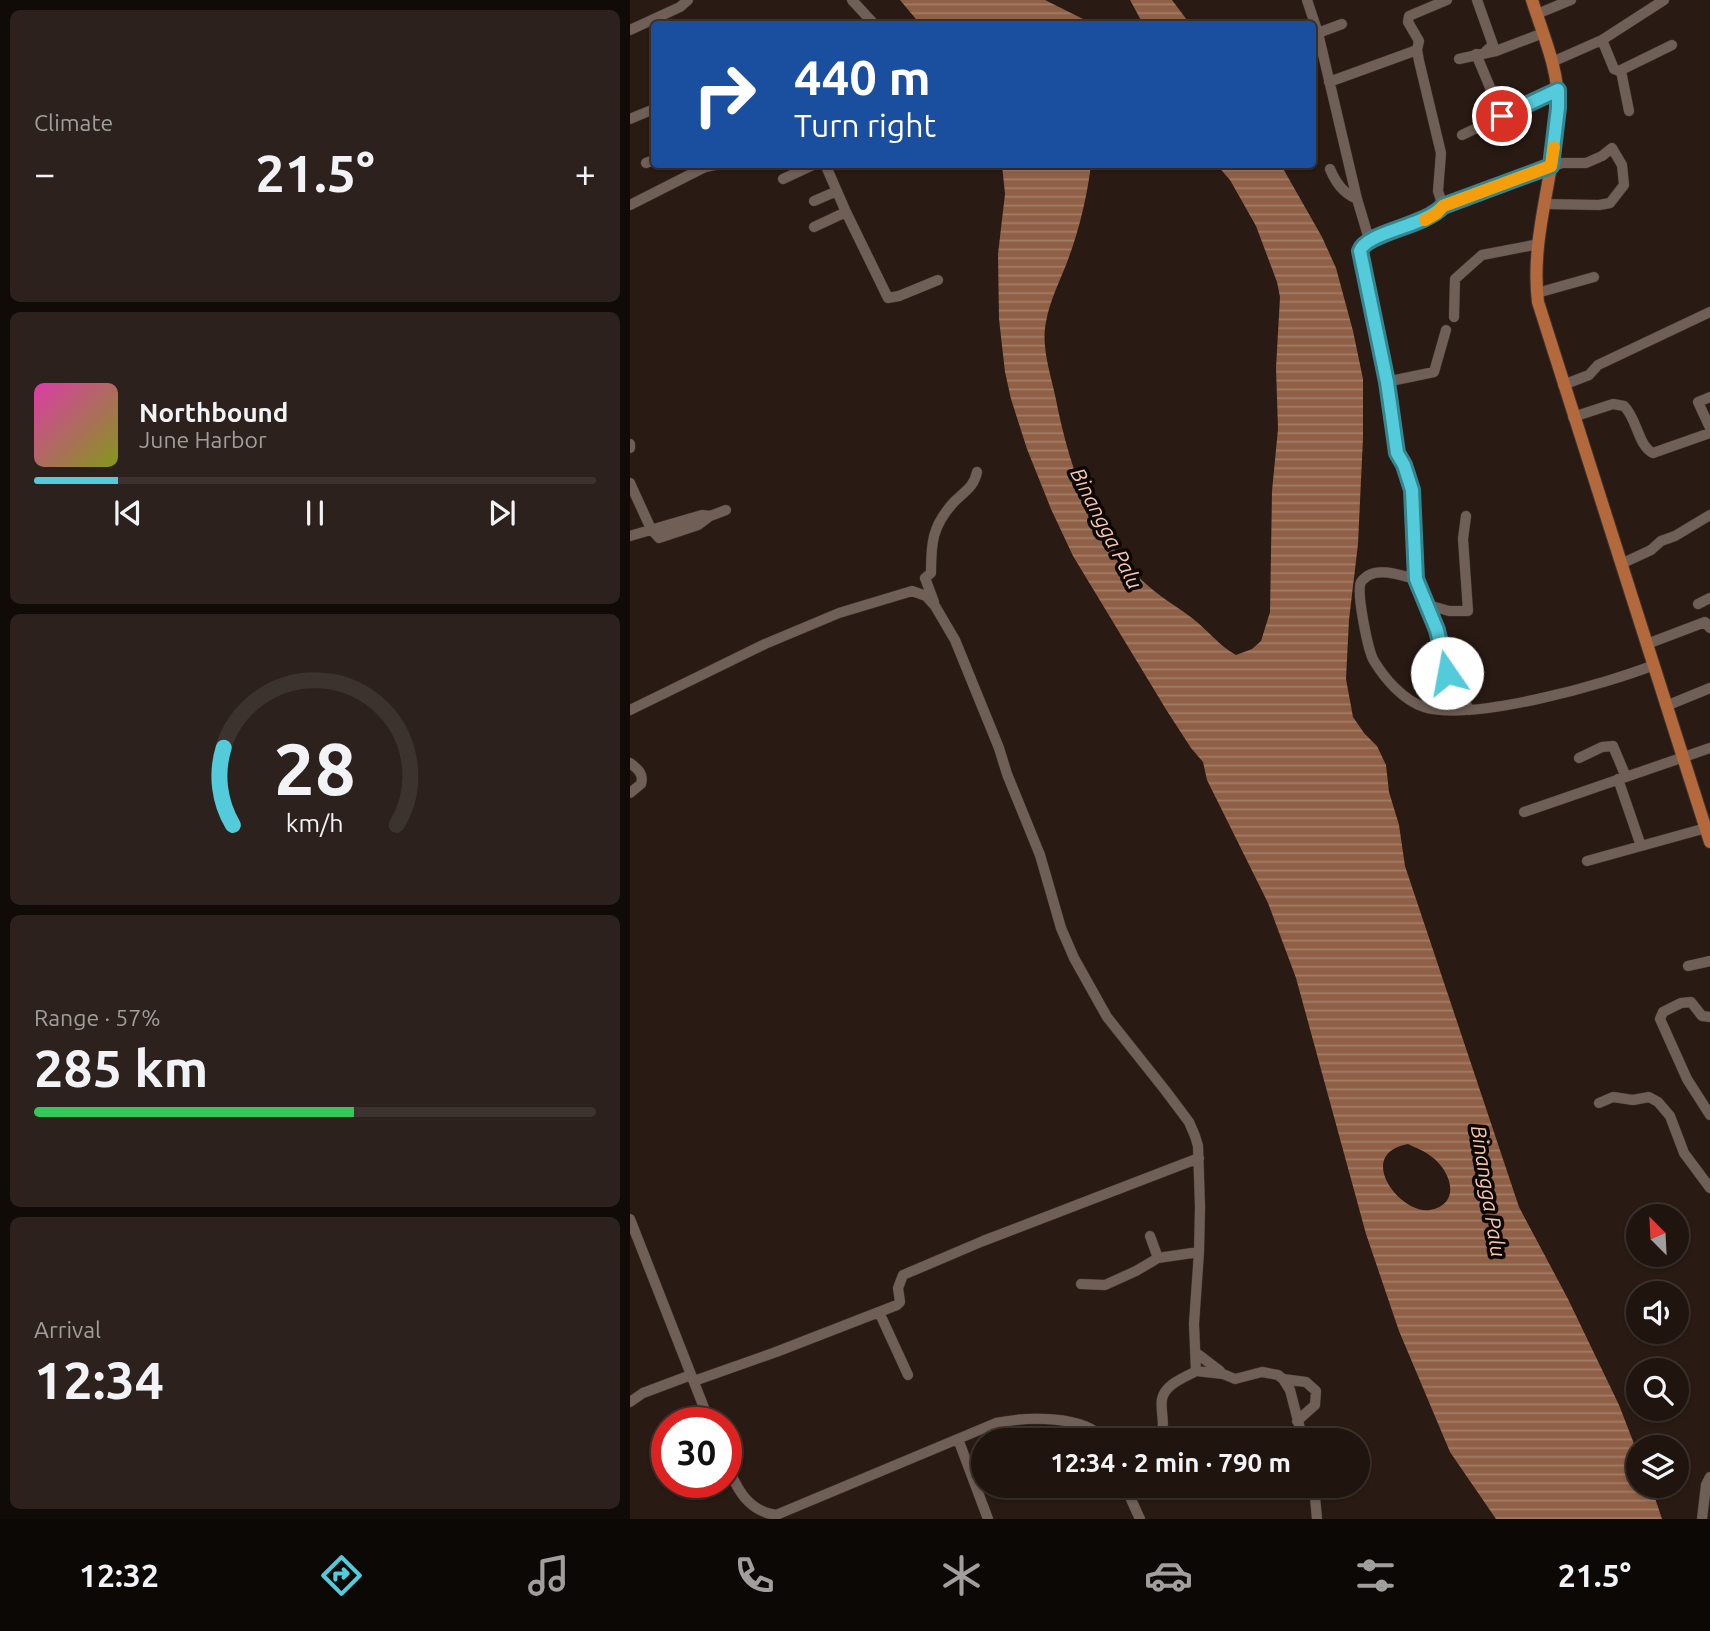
<!DOCTYPE html>
<html lang="en">
<head>
<meta charset="utf-8">
<style>
  :root { --surface:#1f140e; --page:#2c211c; --text:#f1f3f6; --muted:#a19e9e; --line:#3c332e; --accent:#53cbdb }
  body { margin:0; font-family:Ubuntu,sans-serif; background:var(--page); color:var(--text); height:100vh; display:flex; flex-direction:column; font-size:26px; white-space:nowrap }
  * { box-sizing:border-box; margin:0 }
  p { font-size:23px; color:var(--muted) }
  .icon { flex:none; width:38px; height:38px; fill:none; stroke:currentColor; stroke-width:2; stroke-linecap:round; stroke-linejoin:round }
  .map { position:relative; flex:1; overflow:hidden }
  .panel { display:flex; flex-direction:column; gap:10px; padding:10px; background:#110b08; width:630px }
  .panel>* { flex:none }
  .hud { position:absolute; left:21px; top:21px; width:665px; height:147px; border-radius:7px; box-shadow:0 2px 5px #0004,0 0 0 2px var(--line); background:#1a4fa0; color:#fff; overflow:hidden }
  .needle { width:46px; rotate:336deg }
  .fabs { position:absolute; left:996px; top:1204px; display:grid; gap:14px }
  .fabs a { display:grid; place-items:center; width:63px; height:63px; border-radius:50%; background:var(--surface); box-shadow:0 2px 5px #0004,0 0 0 2px var(--line); font-size:35px }
  .speed { position:absolute; left:21px; top:1407px; display:flex; gap:14px; font-size:35px; font-weight:700; text-align:center }
  .speed>* { display:grid; place-content:center; width:91px; height:91px; border-radius:50%; background:var(--surface); box-shadow:0 2px 5px #0004,0 0 0 2px var(--line); line-height:1 }
  .speed .limit { border:10px solid #d22; background:#fff; color:#111 }
  .pin { position:absolute; display:grid; place-items:center; width:60px; height:60px; color:#fff; margin:-30px; border:4px solid #fff; border-radius:50%; box-shadow:0 2px 7px #0007 }
  .me { position:absolute; width:77px; margin:-38px; rotate:348deg; stroke-linejoin:round; filter:drop-shadow(0 0 5px #0008) }
  .turn { display:flex; align-items:center; gap:24px; height:147px; padding:0 28px; font-size:32px }
  .turn .icon { width:91px; height:91px; stroke-width:2.5 }
  .turn b { display:block; font-size:49px; line-height:60px }
  .big { font-size:52px; font-weight:700; line-height:1.1 }
  .panel .card { flex:1; display:flex; flex-direction:column; justify-content:center; gap:10px; min-width:0; padding:0 24px; border-radius:10px; background:var(--page) }
  .panel .dial { align-items:center; gap:0 }
  .dial svg { height:182px; overflow:visible; fill:none; stroke:var(--line); stroke-width:7; stroke-linecap:round; text-anchor:middle }
  .dial text { fill:var(--text); stroke:none }
  .song { display:flex; align-items:center; gap:21px }
  .cover { width:84px; height:84px; border-radius:10px; background:linear-gradient(135deg,hsl(320 70% 55%),hsl(70 70% 35%)) }
  .played { height:7px; border-radius:4px; background:linear-gradient(90deg,var(--accent) 15%,var(--line) 15%) }
  .keys { display:flex; justify-content:space-around; direction:ltr }
  .heat { display:flex; justify-content:space-between; align-items:center; font-size:38px; direction:ltr }
  .charge { height:10px; border-radius:5px; background:linear-gradient(90deg,#34c759 57%,var(--line) 0) }
  .trip { position:absolute; left:341px; top:1428px; width:399px; height:70px; border-radius:35px; background:var(--surface); box-shadow:0 2px 5px #0004,0 0 0 2px var(--line); font-weight:700; line-height:70px; text-align:center }
  .tab-bar { display:flex; height:112px; justify-content:space-around; align-items:center; background:#0c0806; color:var(--muted) }
  .tab-bar .icon { width:49px; height:49px }
  .tab-bar .current { color:var(--accent) }
  .tab-bar b { font-size:32px; color:var(--text) }
  main { display:flex; flex:1; min-height:0 }
  .map>svg:first-child { display:block }
</style>
</head>
<body>
<main>
<section class="panel">
<div class="card"><p>Climate</p>
<div class="heat"><a>−</a><b class="big">21.5°</b><a>+</a></div>
</div>
<div class="card">
<div class="song"><i class="cover"></i><div><b>Northbound</b><p>June Harbor</p></div></div>
<div class="played"></div>
<div class="keys"><svg class="icon" aria-label="previous" viewBox="0 0 24 24"><path d="M18 5L8 12l10 7zM5 5v14"/></svg><svg class="icon" aria-label="pause" viewBox="0 0 24 24"><path d="M8 5v14M16 5v14"/></svg><svg class="icon" aria-label="next" viewBox="0 0 24 24"><path d="M6 5l10 7-10 7zM19 5v14"/></svg></div>
</div>
<div class="card dial"><svg viewBox="0 0 100 80">
<path d="M14 69A42 42 0 1 1 86 69"/>
<path d="M14 69A42 42 0 0 1 10 35" stroke="#53cbdb"/>
<text x="50" y="56" font-size="32" font-weight="700">28</text>
<text x="50" y="72" font-size="11">km/h</text>
</svg></div>
<div class="card"><p>Range · 57%</p><b class="big">285 km</b><div class="charge"></div></div>
<div class="card"><p>Arrival</p><b class="big">12:34</b></div>
</section>
<div class="map">
<svg width="1080" height="1519" viewBox="0 0 1080 1519">
  <defs>
    <pattern id="water-rules" width="6" height="5" patternUnits="userSpaceOnUse" patternTransform="scale(1.75)"><rect width="6" height="5" fill="#8f5f46"/><path d="M0 2.5h6" fill="none" stroke="#a47d68"/></pattern>
  </defs>
  <rect width="100%" height="100%" fill="#291a13"/>
  <path fill="url(#water-rules)" fill-rule="evenodd" d="M270,0H415L463,24H290Z
    M500,0H542L560,24H513Z
    M372,165H461C457,196 450,227 439,257C431,279 420,299 416,322C411,346 420,372 425,395C440,470 462,540 523,590C535,600 549,608 562,618C577,629 589,646 606,655L622,649L631,641L640,612L642,491L648,429L646,368L650,297L647,282L626,226L600,180L587,165H651L692,237L706,268L723,331L733,379V438L728,544L719,620L716,679L723,717L734,733L747,746L756,765L759,792L769,825L775,866L889,1207L938,1299L989,1405L1008,1454V1486H1021L1032,1519H866L820,1452L769,1331L736,1234L666,978L638,903L577,780L573,762L561,748L537,711L443,556L421,509L397,449L381,399L375,372L369,319L368,254L375,194ZM778,1144C786,1148 795,1151 802,1157C821,1171 832,1204 800,1210C770,1215 724,1154 778,1144Z"/>
  <g fill="none" stroke-linecap="round" stroke-linejoin="round">
    <defs>
      <path id="minor" d="M222,0L244,24
        M677,0L688,33
        M847,0L863,45L856,51
        M907,14L941,0
        M712,24L688,33L727,199
        M0,30L50,7L58,0
        M972,40L984,69L989,71L1042,45
        M846,54L872,116
        M829,59L866,51L913,33
        M922,62L972,40L1034,0
        M991,71L999,111
        M699,82L787,50
        M0,119L24,109
        M832,135L927,90
        M16,163L24,160
        M195,164L216,212
        M700,169C706,183 713,193 727,199L739,239
        M153,179L185,164
        M184,201L207,191
        M0,205L75,167L90,164
        M813,206L808,191L811,153L789,61L787,50L789,41L778,22L779,16L817,0
        M184,227L216,212L258,298L269,296L308,280
        M907,293L964,277
        M824,317L825,279L852,255L909,244
        M756,382L804,372L816,330
        M933,385L959,375L968,365L1080,312
        M1080,397L1068,402L1080,428
        M943,417L983,404L994,406C1007,418 1008,446 1023,453L1080,433
        M0,444V448
        M0,483L21,529L29,538L68,525L80,516L96,510
        M0,536L72,515L80,516
        M991,564L1021,550L1031,541L1045,536L1080,515
        M786,579L782,490L767,453L756,382L730,258V247C748,227 791,231 813,206L932,163H956L972,156L982,148L992,165L994,185L980,203L969,205L915,204
        M304,602L295,578L301,573C301,543 302,526 324,502C335,491 344,487 347,472
        M1068,604L1080,598
        M798,605L819,611H838L833,539L836,516
        M1017,644L1075,622L1080,628
        M1036,706L1080,688
        M0,710L135,644L209,613L282,591L296,596L305,606L325,640L369,748L377,774L410,855L431,928L444,958L477,1017L535,1090L559,1122L565,1136L568,1146L570,1207L569,1252L564,1324L566,1371C554,1378 535,1384 532,1399C530,1410 535,1421 532,1433L515,1440
        M840,710L822,685L814,663L807,630L786,579C772,576 753,568 739,575C737,576 732,580 731,582C726,592 738,651 744,661C755,679 773,700 794,707C842,722 976,684 1024,665
        M949,758L972,747L983,746L996,777
        M0,763C8,769 14,774 11,784L0,793
        M988,779L1011,846
        M894,812L1080,748
        M957,861L1076,828
        M1058,966L1080,961
        M1080,1017L1072,1016L1061,1002L1051,1003L1033,1012L1030,1019L1057,1079L1080,1115
        M969,1103L983,1097L1003,1100L1019,1097L1028,1102L1040,1116L1054,1153L1080,1188
        M0,1219L80,1423
        M520,1236L528,1258
        M451,1284L475,1285L506,1271L528,1258L569,1252
        M249,1312L278,1375
        M565,1352L590,1371
        M566,1371L593,1374L605,1379L632,1372L648,1375L653,1379L660,1390L673,1440
        M653,1379L676,1382L686,1391L685,1405L667,1421
        M64,1381L146,1352L267,1305L270,1302L268,1288L273,1275L353,1241L569,1158
        M0,1402L13,1393L61,1375
        M328,1439L358,1519
        M96,1464C107,1488 117,1511 146,1515L366,1423C395,1417 455,1414 474,1440
        M495,1486L510,1519
        M684,1486L687,1519
        M1072,1519L1076,1485L1080,1477"/>
      <path id="major" d="M902,0C913,35 930,72 928,110C925,174 900,238 908,302L1080,842"/>
    </defs>
    <use href="#minor" stroke="#3f3430" stroke-width="11"/>
    <use href="#major" stroke="#3f3430" stroke-width="14"/>
    <use href="#minor" stroke="#705f56" stroke-width="10"/>
    <use href="#major" stroke="#b3693c" stroke-width="12"/>
  </g>
  <g fill="none" stroke-linecap="round" stroke-linejoin="round">
    <defs>
      <path id="route" d="M817,673L807,630L786,579L782,490L774,465L767,453L757,382L730,251C736,232 794,227 813,206L921,166L928,108V90L872,116"/>
    </defs>
    <use href="#route" stroke="#36848e" stroke-width="18"/>
    <use href="#route" stroke="#53cbdb" stroke-width="12"/>
    <path stroke="#f59e0b" stroke-width="12" d="M795,220L807,213L813,206L921,166L924,147"/>
  </g>
  <g text-anchor="middle" dominant-baseline="central" stroke-width="7" stroke-linejoin="round" paint-order="stroke">
    <g font-size="21" font-style="italic" fill="#f7c8b1" stroke="#0d0704">
      <text transform="translate(477 528) rotate(63)">Binangga Palu</text>
      <text transform="translate(859 1191) rotate(81)">Binangga Palu</text>
    </g>
  </g>
</svg>
<div class="fabs">
<a><svg class="needle" viewBox="-14 -14 28 28"><path d="M0-13l5 13h-10z" fill="#e53935"/><path d="M0 13l5-13h-10z" fill="#a19e9e"/></svg></a>
<a><svg class="icon" aria-label="sound" viewBox="0 0 24 24"><path d="M4 9h4l5-4v14l-5-4H4zM17 9q2 3 0 6"/></svg></a>
<a><svg class="icon" aria-label="search" viewBox="0 0 24 24"><circle cx="10" cy="10" r="6"/><path d="M15 15l6 6"/></svg></a>
<a><svg class="icon" aria-label="layers" viewBox="0 0 24 24"><path d="M12 4l9 5-9 5-9-5zM3 14l9 5 9-5"/></svg></a>
</div>
<div class="speed"><div class="limit">30</div></div>
<div class="pin" style="left:872px;top:116px;background:#d93025"><svg class="icon" aria-label="arrive" viewBox="0 0 24 24"><path d="M6 21V4h12l-3 4 3 4H6"/></svg></div>
<svg class="me" style="left:817px;top:673px" viewBox="-20 -20 40 40"><circle r="19" fill="#fff"/><path d="M0-13L10 11 0 6-10 11z" fill="#53cbdb"/></svg>
<div class="trip">12:34 · 2 min · 790 m</div>
<div class="hud">
<div class="turn"><svg class="icon" aria-label="right" viewBox="0 0 24 24"><path d="M7 20v-9h11M14 6l5 5-5 5"/></svg><div><b>440 m</b>Turn right</div></div>
</div>
</div>
</main>
<nav class="tab-bar">
<b>12:32</b>
<svg class="icon current" aria-label="directions" viewBox="0 0 24 24"><path d="M12 3l9 9-9 9-9-9zM9 14v-3h6M13 9l2 2-2 2"/></svg>
<svg class="icon" aria-label="music" viewBox="0 0 24 24"><path d="M9 18V5l10-2v13"/><circle cx="6" cy="18" r="3"/><circle cx="16" cy="16" r="3"/></svg>
<svg class="icon" aria-label="phone" viewBox="0 0 24 24"><path d="M5 4h4l2 5-3 2q2 4 5 5l2-3 5 2v4C11 20 4 13 5 4z"/></svg>
<svg class="icon" aria-label="climate" viewBox="0 0 24 24"><path d="M12 3v18M4 7l16 10M4 17L20 7"/></svg>
<svg class="icon" aria-label="car" viewBox="0 0 24 24"><path d="M5 17H2v-5l4-1 3-4h7l3 4 3 1v5h-3M9 17h6M6 11h13"/><circle cx="7" cy="17" r="2"/><circle cx="17" cy="17" r="2"/></svg>
<svg class="icon" aria-label="filters" viewBox="0 0 24 24"><path d="M4 7h16M4 17h16"/><circle cx="9" cy="7" r="2"/><circle cx="15" cy="17" r="2"/></svg>
<b>21.5°</b>
</nav>
</body>
</html>
